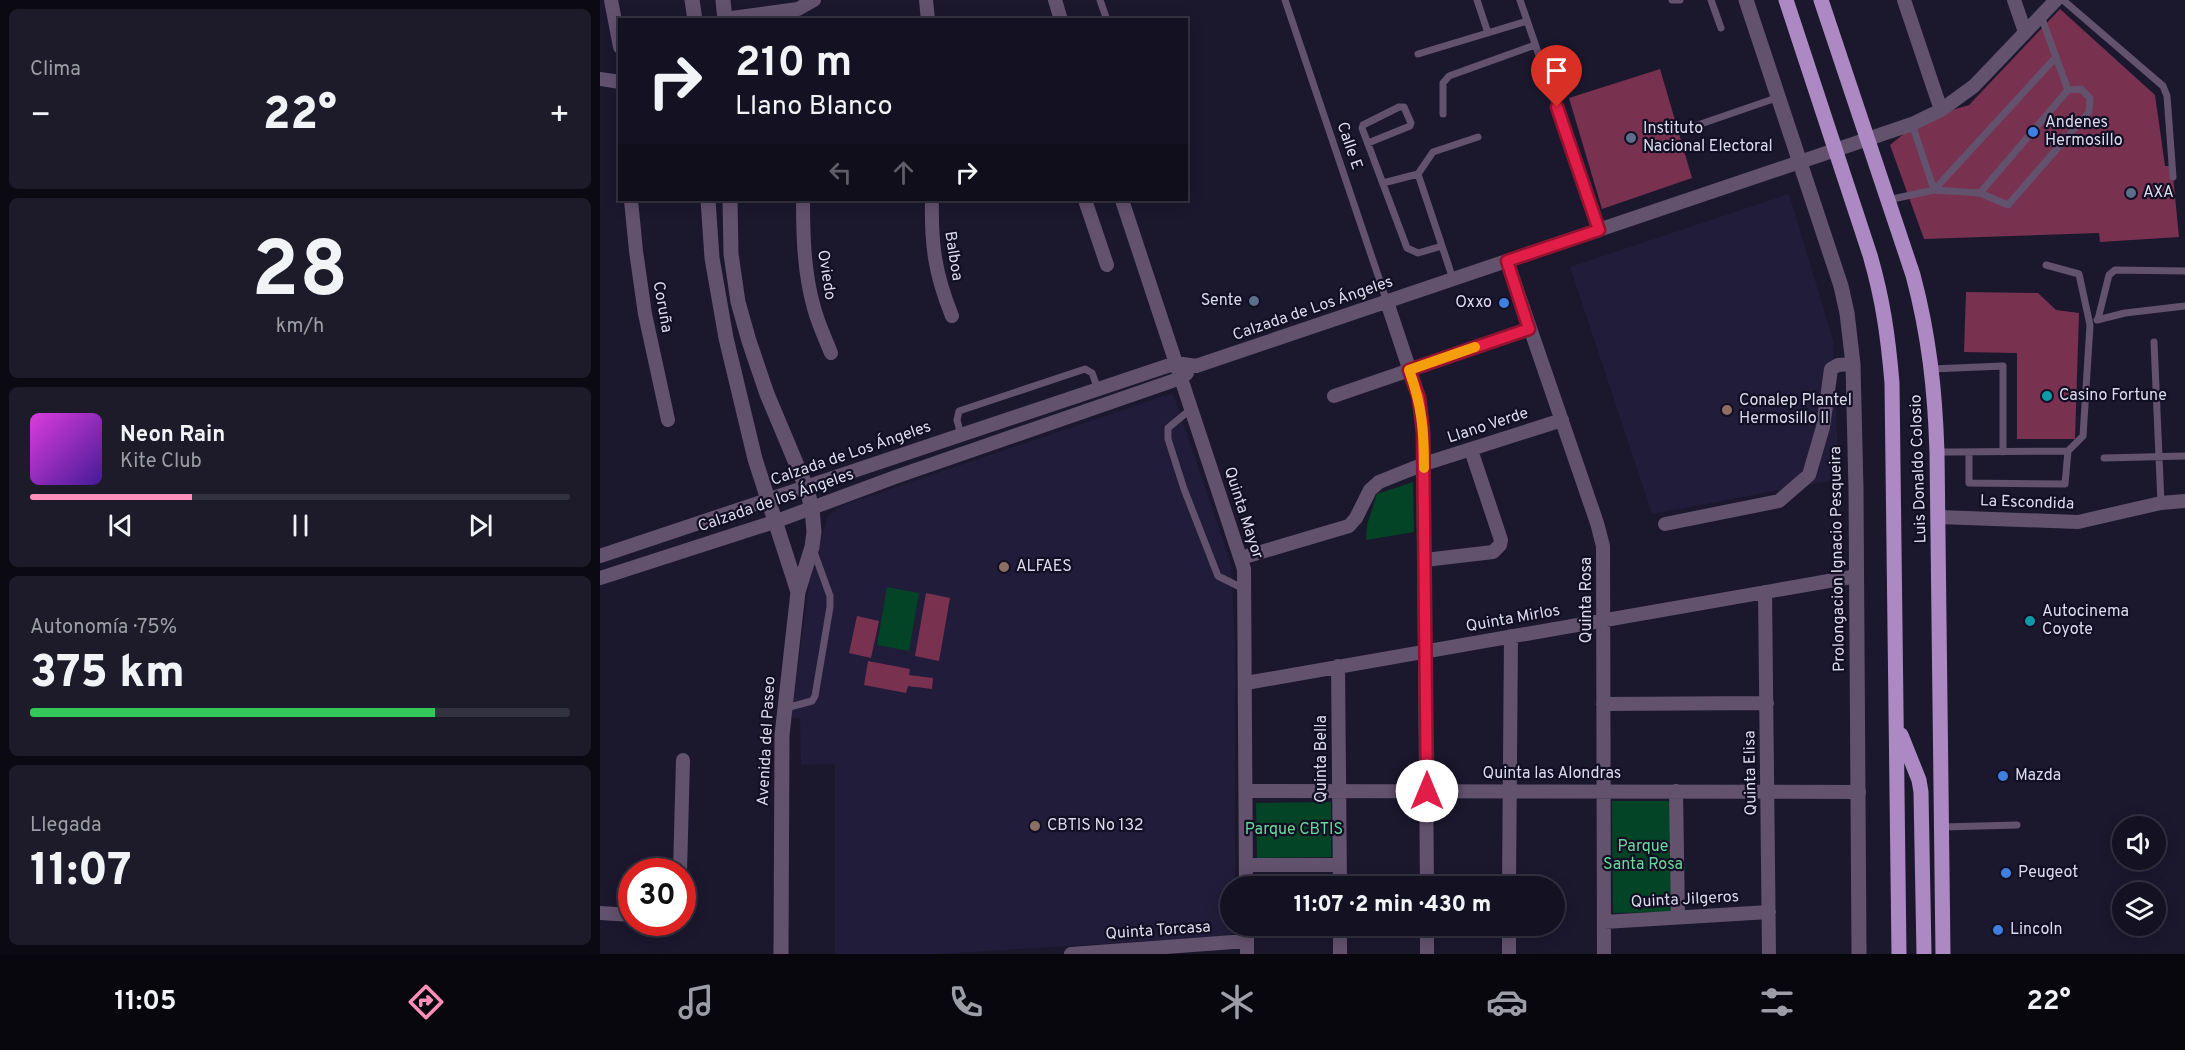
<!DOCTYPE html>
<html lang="es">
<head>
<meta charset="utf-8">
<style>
  :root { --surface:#141222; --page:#1d1b2a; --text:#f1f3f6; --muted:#9d9ea5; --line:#333240; --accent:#ff8eba }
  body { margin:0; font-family:Overpass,sans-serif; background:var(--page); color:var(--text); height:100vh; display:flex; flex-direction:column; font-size:22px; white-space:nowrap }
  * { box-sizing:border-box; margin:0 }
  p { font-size:20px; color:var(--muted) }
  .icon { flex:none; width:33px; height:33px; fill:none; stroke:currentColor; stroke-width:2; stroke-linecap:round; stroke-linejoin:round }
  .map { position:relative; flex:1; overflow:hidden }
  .sheet { display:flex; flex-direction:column; gap:9px; padding:9px; background:#0b0a13; width:600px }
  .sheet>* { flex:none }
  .hud { position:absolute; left:18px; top:18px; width:570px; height:183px; border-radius:0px; box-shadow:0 3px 15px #0003,0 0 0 2px var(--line); background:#141222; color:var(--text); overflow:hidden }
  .buttons { position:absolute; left:1512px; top:816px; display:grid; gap:12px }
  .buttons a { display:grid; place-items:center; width:54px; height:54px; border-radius:50%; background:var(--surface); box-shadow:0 3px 15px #0003,0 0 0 2px var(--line); font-size:30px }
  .speed { position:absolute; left:18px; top:858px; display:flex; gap:12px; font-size:30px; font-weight:700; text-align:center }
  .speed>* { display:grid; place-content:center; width:78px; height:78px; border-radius:50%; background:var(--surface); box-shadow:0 3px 15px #0003,0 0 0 2px var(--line); line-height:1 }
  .speed .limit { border:9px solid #d22; background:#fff; color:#111 }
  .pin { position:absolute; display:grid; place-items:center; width:51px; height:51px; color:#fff; margin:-62px -26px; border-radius:50% 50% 50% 0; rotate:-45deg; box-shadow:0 0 6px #0007 }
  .pin .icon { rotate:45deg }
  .me { position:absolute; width:66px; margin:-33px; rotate:0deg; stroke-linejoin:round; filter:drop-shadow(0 0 4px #0008) }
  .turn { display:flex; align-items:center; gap:21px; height:126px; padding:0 18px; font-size:27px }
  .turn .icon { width:78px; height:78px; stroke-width:2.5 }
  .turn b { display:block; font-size:42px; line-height:51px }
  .lanes { display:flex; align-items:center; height:57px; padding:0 18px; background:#0003; justify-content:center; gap:30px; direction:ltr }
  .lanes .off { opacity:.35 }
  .big { font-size:45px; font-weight:800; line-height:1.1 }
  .sheet .card { flex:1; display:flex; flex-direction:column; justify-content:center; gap:9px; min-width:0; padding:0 21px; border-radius:9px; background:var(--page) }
  .sheet .dial { align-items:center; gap:0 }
  .dial b { font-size:78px; line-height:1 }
  .song { display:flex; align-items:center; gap:18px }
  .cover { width:72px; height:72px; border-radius:9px; background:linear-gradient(135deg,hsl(300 70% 55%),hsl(260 70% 35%)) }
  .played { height:6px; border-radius:3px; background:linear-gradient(90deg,var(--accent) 30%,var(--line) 30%) }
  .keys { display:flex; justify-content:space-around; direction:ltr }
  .heat { display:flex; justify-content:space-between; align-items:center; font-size:33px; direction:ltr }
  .charge { height:9px; border-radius:4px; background:linear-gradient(90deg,#34c759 75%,var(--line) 0) }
  .trip { position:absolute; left:620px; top:876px; width:345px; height:60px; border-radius:30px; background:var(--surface); box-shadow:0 3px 15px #0003,0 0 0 2px var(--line); font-weight:800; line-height:60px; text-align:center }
  .menu { display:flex; height:96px; justify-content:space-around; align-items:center; background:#08070e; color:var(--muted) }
  .menu .icon { width:42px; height:42px }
  .menu .current { color:var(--accent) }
  .menu b { font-size:27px; color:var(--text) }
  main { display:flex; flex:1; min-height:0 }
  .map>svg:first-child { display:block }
</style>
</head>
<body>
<main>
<section class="sheet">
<div class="card"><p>Clima</p>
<div class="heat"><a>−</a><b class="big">22°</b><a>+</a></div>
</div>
<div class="card dial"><b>28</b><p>km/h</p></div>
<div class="card">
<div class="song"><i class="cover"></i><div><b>Neon Rain</b><p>Kite Club</p></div></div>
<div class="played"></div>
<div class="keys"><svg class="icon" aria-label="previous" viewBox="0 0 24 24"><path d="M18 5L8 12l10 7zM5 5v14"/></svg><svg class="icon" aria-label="pause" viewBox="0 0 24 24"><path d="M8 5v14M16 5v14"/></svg><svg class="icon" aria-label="next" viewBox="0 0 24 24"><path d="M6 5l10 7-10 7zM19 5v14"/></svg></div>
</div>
<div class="card"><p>Autonomía · 75%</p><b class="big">375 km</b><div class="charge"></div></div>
<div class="card"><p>Llegada</p><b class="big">11:07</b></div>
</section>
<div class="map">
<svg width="1585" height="954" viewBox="0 0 1585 954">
  <rect width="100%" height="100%" fill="#1b182e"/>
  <path fill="#211c39" d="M1189,194L1233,340L1239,479L1052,514L970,267Z
    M573,393L631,564L635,640V886H630V926H635V932L629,936L337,954H235V764L201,765L200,718H191L209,585L228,516L240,506Z"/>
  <path fill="#034326" d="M813,482L814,532L766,540L767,525L777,494Z
    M287,587L319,593L309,651L277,645Z
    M1012,801H1072L1074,912L1013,913Z
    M731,802V857L657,858L656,803Z"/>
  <path fill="#793150" d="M1460,9L1555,95L1565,166H1572L1579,237L1500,242L1499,233L1324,239L1290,145L1322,119L1369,105Z
    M1060,69L1092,178L1002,209L969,98Z
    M1366,292L1438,293L1456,310L1479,313L1475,439H1417V353L1364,352Z
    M326,593L350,598L339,661L315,656Z
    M257,616L279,621L271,658L249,653Z
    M268,661L310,669L309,675L333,678L332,689L308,686L306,693L264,685Z"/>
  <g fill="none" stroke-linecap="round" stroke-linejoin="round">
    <path stroke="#63526e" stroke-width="7" d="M500,0L507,20
      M685,0L787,302
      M877,0L888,33
      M920,0L999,230
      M1072,0H1080
      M1111,0L1121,28
      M1463,0L1563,86L1567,96L1573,177
      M1441,16L1468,90
      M818,54L927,21
      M843,114V83L849,76L935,45
      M1312,124L1334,190L1456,57
      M1095,126L1179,97
      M768,143L810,126L811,123L804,107H799L763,125L762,128L807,248L818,253L842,246
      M783,183L818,174
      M1288,200L1334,190L1380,193L1408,205L1489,112L1490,98L1481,89L1468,90L1380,193
      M1446,265L1479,274L1490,325L1483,436L1468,451
      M853,279L818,174L833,152L878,137
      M1498,319L1509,275L1515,270L1585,271
      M1497,320L1525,313L1585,306
      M1554,342L1561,503
      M1332,369L1403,366V452
      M591,409L568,428V439L584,489L618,576L644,589
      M361,435L357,420L359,411L485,369L492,373L498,389
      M1337,452H1354L1468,451L1465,484L1369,483V452
      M1504,458L1585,456
      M186,708L212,701L215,696L230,607V596L214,552
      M1342,827L1417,825"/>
    <path stroke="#63526e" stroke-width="14" d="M11,0L20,47
      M326,0L328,20
      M455,0L461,20
      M1304,0L1341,110
      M1414,0L1425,32
      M125,19L198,9L214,0
      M0,79L20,82
      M31,200L36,251L45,314L68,420
      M203,200C203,236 204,273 214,308C218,323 225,338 231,353
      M332,200C331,245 335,274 352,316
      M485,200L507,265
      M522,200L644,569L646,886
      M907,261L997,523L1003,546L1004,954
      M787,302L819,398L823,432L827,886
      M734,396L929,329
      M1339,517L1478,522L1561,503L1585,501
      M1065,524L1179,501L1209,475L1223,427L1231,369L1238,365L1253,364
      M0,556L576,363L596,366L1312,124L1341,110L1374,86L1456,0
      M641,558L749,526L756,518L770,490L779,482L824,464L962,420
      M825,560L893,552L900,545L901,540L871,450
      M0,578L174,522L298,476L581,378L587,373
      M1165,592L1169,954
      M738,666L740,886
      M646,683L1257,576
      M1003,704L1167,703
      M646,791L1259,792
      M1076,791L1078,917
      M646,865H740
      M80,872L83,760
      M909,886L911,636
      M0,913L32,915
      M1004,922L1169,912
      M647,926V954
      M740,926V954
      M471,954L647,941
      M827,954V926
      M909,954V926"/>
    <path stroke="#63526e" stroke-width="15" d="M92,0L95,20
      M123,0L125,20
      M1146,0L1241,286L1247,313L1253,364L1256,490L1259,954
      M108,200L112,258L126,338L155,459L198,592L182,735L181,954
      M130,200L131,254L138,302L149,341L167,394L206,487L212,508L214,532L212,547L198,592"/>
    <path stroke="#ac89c2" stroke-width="15" d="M1186,0L1270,255C1283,300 1288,336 1292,383L1299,954
      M1221,0L1313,275C1329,335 1335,390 1337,452L1343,954
      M1301,735L1319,780L1321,792L1324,954"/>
  </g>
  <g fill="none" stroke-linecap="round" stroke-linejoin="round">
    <defs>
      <path id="route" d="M827,791L823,432L819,398L809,370L929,329L907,261L999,230L957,107"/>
    </defs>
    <use href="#route" stroke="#92132f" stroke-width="15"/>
    <use href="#route" stroke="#e11d48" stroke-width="10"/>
    <path stroke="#f59e0b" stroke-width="10" d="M824,468C824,430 822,406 809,370L875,347"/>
  </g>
  <g fill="#3f7fe0" stroke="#120f24" stroke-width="2">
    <circle cx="1433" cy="132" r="6"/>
    <circle cx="904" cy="303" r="6"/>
    <circle cx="1403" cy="776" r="6"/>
    <circle cx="1406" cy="873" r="6"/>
    <circle cx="1398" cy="930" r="6"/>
  </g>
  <g fill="#5c6f8a" stroke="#120f24" stroke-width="2">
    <circle cx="1031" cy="138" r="6"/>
    <circle cx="1531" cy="193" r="6"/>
    <circle cx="654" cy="301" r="6"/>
  </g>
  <g fill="#0f9aa8" stroke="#120f24" stroke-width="2">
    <circle cx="1447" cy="396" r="6"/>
    <circle cx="1430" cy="621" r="6"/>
  </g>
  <g fill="#8d6e63" stroke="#120f24" stroke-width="2">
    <circle cx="1127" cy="410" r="6"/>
    <circle cx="404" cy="567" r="6"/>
    <circle cx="435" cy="826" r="6"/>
  </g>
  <g text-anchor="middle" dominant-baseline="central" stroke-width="4.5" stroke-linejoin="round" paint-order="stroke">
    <g font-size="16" fill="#dcdbeb" stroke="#120f24" text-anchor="start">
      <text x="1445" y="123">Andenes<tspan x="1445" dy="18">Hermosillo</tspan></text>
      <text x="1043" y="129">Instituto<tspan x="1043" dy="18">Nacional Electoral</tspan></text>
      <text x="1543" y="193">AXA</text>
      <text x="642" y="301" text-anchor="end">Sente</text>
      <text x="892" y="303" text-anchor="end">Oxxo</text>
      <text x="1459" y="396">Casino Fortune</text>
      <text x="1139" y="401">Conalep Plantel<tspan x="1139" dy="18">Hermosillo II</tspan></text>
      <text x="416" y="567">ALFAES</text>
      <text x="1442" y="612">Autocinema<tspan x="1442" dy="18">Coyote</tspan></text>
      <text x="1415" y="776">Mazda</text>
      <text x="447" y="826">CBTIS No 132</text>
      <text x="1418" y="873">Peugeot</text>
      <text x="1410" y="930">Lincoln</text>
    </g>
    <g font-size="16" fill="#dcdbeb" stroke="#120f24">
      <text transform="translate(749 146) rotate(71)">Calle E</text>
      <text transform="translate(353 256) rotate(81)">Balboa</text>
      <text transform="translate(226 275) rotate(81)">Oviedo</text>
      <text transform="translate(62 307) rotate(80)">Coruña</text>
      <text transform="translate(713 309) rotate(-19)">Calzada de Los Ángeles</text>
      <text transform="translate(888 426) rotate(-18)">Llano Verde</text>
      <text transform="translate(251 454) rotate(-19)">Calzada de Los Ángeles</text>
      <text transform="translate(1319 469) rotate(-92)">Luis Donaldo Colosio</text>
      <text transform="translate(176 501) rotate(-19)">Calzada de los Ángeles</text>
      <text transform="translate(1427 503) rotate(2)">La Escondida</text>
      <text transform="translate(643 513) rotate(72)">Quinta Mayor</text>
      <text transform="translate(1238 559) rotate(-91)">Prolongacion Ignacio Pesqueira</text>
      <text transform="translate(987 600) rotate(-90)">Quinta Rosa</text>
      <text transform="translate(913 619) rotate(-10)">Quinta Mirlos</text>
      <text transform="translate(167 741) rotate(-87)">Avenida del Paseo</text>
      <text transform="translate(722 759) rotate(-90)">Quinta Bella</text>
      <text transform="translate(1151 773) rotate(-91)">Quinta Elisa</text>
      <text x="952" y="774">Quinta las Alondras</text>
      <text transform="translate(1085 900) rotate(-3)">Quinta Jilgeros</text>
      <text transform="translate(558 931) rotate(-4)">Quinta Torcasa</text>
    </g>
    <g font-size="16" fill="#69d89b" stroke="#120f24">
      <text x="694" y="830">Parque CBTIS</text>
      <text x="1043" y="847">Parque<tspan x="1043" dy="18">Santa Rosa</tspan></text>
    </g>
  </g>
</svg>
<div class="buttons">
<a><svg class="icon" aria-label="sound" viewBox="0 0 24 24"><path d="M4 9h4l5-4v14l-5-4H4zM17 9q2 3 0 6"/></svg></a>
<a><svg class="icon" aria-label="layers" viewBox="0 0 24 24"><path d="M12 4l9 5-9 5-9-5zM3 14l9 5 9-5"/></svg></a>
</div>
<div class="speed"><div class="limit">30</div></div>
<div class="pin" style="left:957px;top:107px;background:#d93025"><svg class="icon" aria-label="arrive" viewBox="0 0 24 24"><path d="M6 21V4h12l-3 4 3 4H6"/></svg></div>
<svg class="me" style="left:827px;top:791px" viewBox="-20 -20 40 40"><circle r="19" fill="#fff"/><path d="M0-13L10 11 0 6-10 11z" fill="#e11d48"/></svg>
<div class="trip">11:07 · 2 min · 430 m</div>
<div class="hud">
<div class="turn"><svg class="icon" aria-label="right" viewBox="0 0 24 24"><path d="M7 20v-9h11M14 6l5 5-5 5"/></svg><div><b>210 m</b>Llano Blanco</div></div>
<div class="lanes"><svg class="icon off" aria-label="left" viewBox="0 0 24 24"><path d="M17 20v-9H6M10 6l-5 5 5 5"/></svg><svg class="icon off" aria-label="ahead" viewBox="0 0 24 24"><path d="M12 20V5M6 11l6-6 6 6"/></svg><svg class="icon" aria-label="right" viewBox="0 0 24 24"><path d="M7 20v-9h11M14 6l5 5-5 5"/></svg></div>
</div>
</div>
</main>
<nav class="menu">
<b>11:05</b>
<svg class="icon current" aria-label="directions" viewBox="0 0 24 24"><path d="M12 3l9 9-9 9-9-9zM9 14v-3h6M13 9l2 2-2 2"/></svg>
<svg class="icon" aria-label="music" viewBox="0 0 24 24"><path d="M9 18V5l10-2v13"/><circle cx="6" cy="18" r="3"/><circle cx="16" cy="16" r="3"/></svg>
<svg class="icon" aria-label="phone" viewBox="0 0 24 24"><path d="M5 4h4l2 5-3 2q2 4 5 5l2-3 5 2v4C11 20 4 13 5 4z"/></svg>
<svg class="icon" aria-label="climate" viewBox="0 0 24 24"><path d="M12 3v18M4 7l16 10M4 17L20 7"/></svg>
<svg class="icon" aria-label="car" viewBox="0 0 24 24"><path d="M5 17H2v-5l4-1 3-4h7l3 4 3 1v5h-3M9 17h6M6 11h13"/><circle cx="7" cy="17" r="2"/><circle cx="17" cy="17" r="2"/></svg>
<svg class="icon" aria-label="filters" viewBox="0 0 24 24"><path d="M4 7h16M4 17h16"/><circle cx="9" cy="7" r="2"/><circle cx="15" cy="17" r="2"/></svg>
<b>22°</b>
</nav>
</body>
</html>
